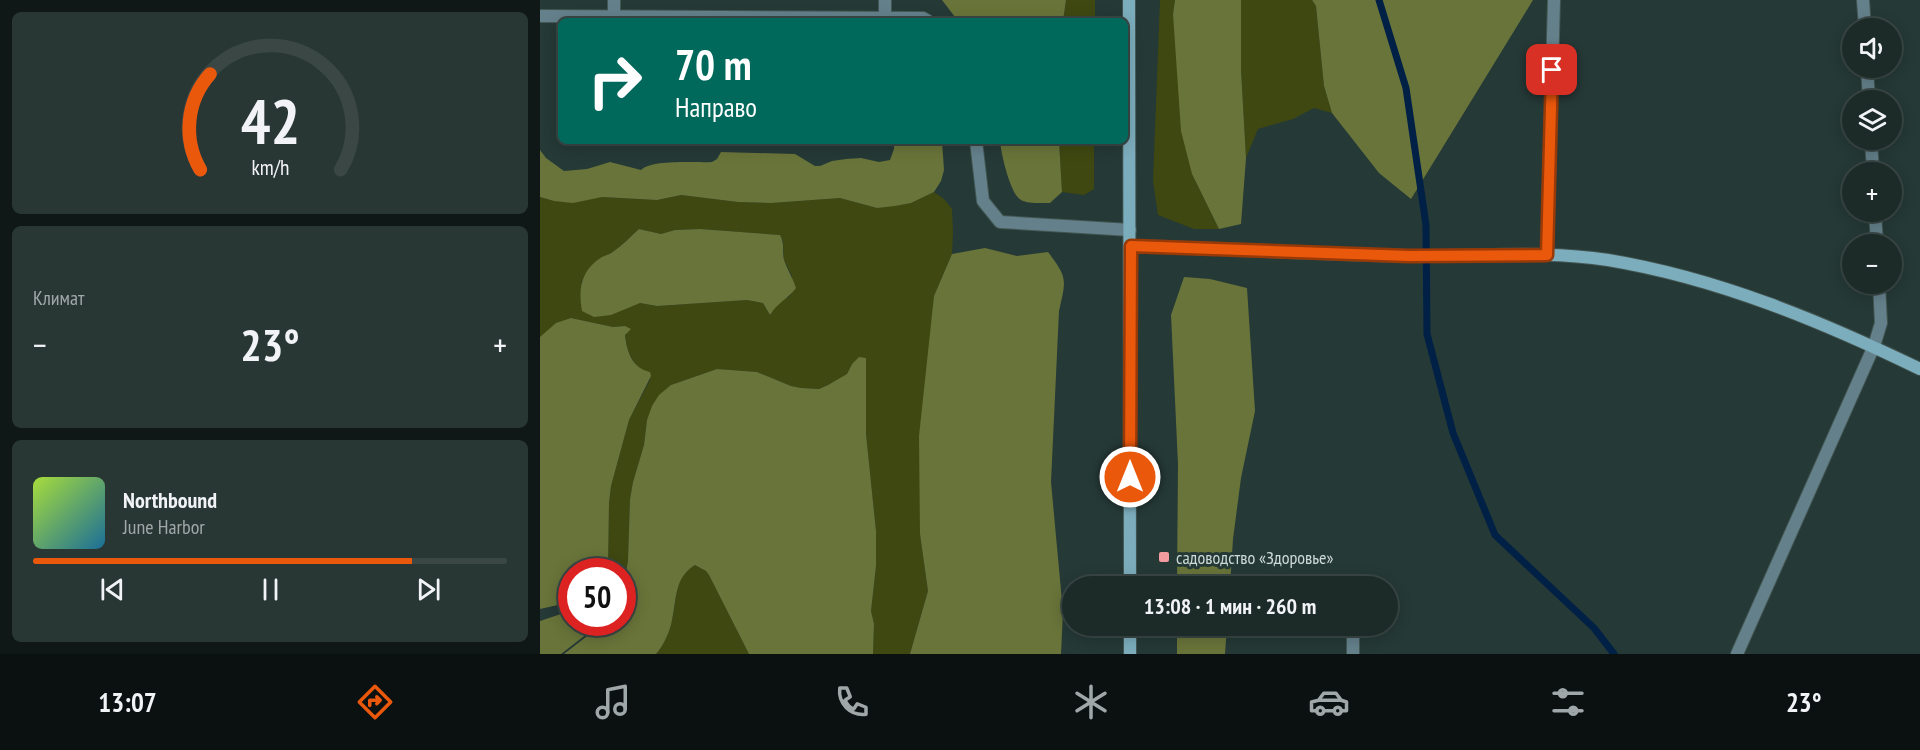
<!DOCTYPE html>
<html lang="ru">
<head>
<meta charset="utf-8">
<style>
  :root { --surface:#1c2b28; --page:#293734; --text:#f1f3f6; --muted:#a0a7a8; --line:#3a4745; --accent:#ea580c }
  body { margin:0; font-family:"PT Sans Narrow",sans-serif; background:var(--page); color:var(--text); height:100vh; display:flex; flex-direction:column; font-size:22px; white-space:nowrap }
  * { box-sizing:border-box; margin:0 }
  p { font-size:20px; color:var(--muted) }
  .icon { flex:none; width:33px; height:33px; fill:none; stroke:currentColor; stroke-width:2; stroke-linecap:round; stroke-linejoin:round }
  .map { position:relative; flex:1; overflow:hidden }
  .panel { display:flex; flex-direction:column; gap:12px; padding:12px; background:#0f1816; width:540px }
  .panel>* { flex:none }
  .top-card { position:absolute; left:18px; top:18px; width:570px; height:126px; border-radius:9px; box-shadow:0 3px 15px #0003,0 0 0 2px var(--line); background:#00695c; color:#fff; overflow:hidden }
  .controls { position:absolute; left:1302px; top:18px; display:grid; gap:12px }
  .controls a { display:grid; place-items:center; width:60px; height:60px; border-radius:50%; background:var(--surface); box-shadow:0 3px 15px #0003,0 0 0 2px var(--line); font-size:30px }
  .speed { position:absolute; left:18px; top:558px; display:flex; gap:12px; font-size:30px; font-weight:700; text-align:center }
  .speed>* { display:grid; place-content:center; width:78px; height:78px; border-radius:50%; background:var(--surface); box-shadow:0 3px 15px #0003,0 0 0 2px var(--line); line-height:1 }
  .speed .limit { border:9px solid #d22; background:#fff; color:#111 }
  .pin { position:absolute; display:grid; place-items:center; width:51px; height:51px; color:#fff; margin:-26px; border-radius:12px; box-shadow:0 3px 9px #0006 }
  .me { position:absolute; width:66px; margin:-33px; rotate:0deg; stroke-linejoin:round; filter:drop-shadow(0 0 4px #0008) }
  .turn { display:flex; align-items:center; gap:21px; height:126px; padding:0 18px; font-size:27px }
  .turn .icon { width:78px; height:78px; stroke-width:2.5 }
  .turn b { display:block; font-size:42px; line-height:51px }
  .big { font-size:45px; font-weight:600; line-height:1.1 }
  .panel .card { flex:1; display:flex; flex-direction:column; justify-content:center; gap:9px; min-width:0; padding:0 21px; border-radius:9px; background:var(--page) }
  .panel .dial { align-items:center; gap:0 }
  .dial svg { height:156px; overflow:visible; fill:none; stroke:var(--line); stroke-width:7; stroke-linecap:round; text-anchor:middle }
  .dial text { fill:var(--text); stroke:none }
  .song { display:flex; align-items:center; gap:18px }
  .cover { width:72px; height:72px; border-radius:9px; background:linear-gradient(135deg,hsl(80 70% 55%),hsl(200 70% 35%)) }
  .played { height:6px; border-radius:3px; background:linear-gradient(90deg,var(--accent) 80%,var(--line) 80%) }
  .keys { display:flex; justify-content:space-around; direction:ltr }
  .heat { display:flex; justify-content:space-between; align-items:center; font-size:33px; direction:ltr }
  .trip { position:absolute; left:522px; top:576px; width:336px; height:60px; border-radius:30px; background:var(--surface); box-shadow:0 3px 15px #0003,0 0 0 2px var(--line); font-weight:600; line-height:60px; text-align:center }
  .menu { display:flex; height:96px; justify-content:space-around; align-items:center; background:#0b1110; color:var(--muted) }
  .menu .icon { width:42px; height:42px }
  .menu .on { color:var(--accent) }
  .menu b { font-size:27px; color:var(--text) }
  main { display:flex; flex:1; min-height:0 }
  .map>svg:first-child { display:block }
</style>
</head>
<body>
<main>
<section class="panel">
<div class="card dial"><svg viewBox="0 0 100 80">
<path d="M14 69A42 42 0 1 1 86 69"/>
<path d="M14 69A42 42 0 0 1 19 20" stroke="#ea580c"/>
<text x="50" y="56" font-size="32" font-weight="700">42</text>
<text x="50" y="72" font-size="11">km/h</text>
</svg></div>
<div class="card"><p>Климат</p>
<div class="heat"><a>−</a><b class="big">23°</b><a>+</a></div>
</div>
<div class="card">
<div class="song"><i class="cover"></i><div><b>Northbound</b><p>June Harbor</p></div></div>
<div class="played"></div>
<div class="keys"><svg class="icon" aria-label="previous" viewBox="0 0 24 24"><path d="M18 5L8 12l10 7zM5 5v14"/></svg><svg class="icon" aria-label="pause" viewBox="0 0 24 24"><path d="M8 5v14M16 5v14"/></svg><svg class="icon" aria-label="next" viewBox="0 0 24 24"><path d="M6 5l10 7-10 7zM19 5v14"/></svg></div>
</div>
</section>
<div class="map">
<svg width="1380" height="654" viewBox="0 0 1380 654">
  <rect width="100%" height="100%" fill="#253936"/>
  <path fill="#3f4811" fill-rule="evenodd" d="M526,0H555V21H523Z
    M620,0H635L633,14L652,174L679,229H654L618,215L613,181Z
    M701,0H772L776,6L784,86L792,113L774,108L753,119L718,129L706,158L701,70Z
    M519,141H554V189L544,195L522,192Z
    M394,192L404,199L412,209L413,233L412,254L394,296L380,534L388,591L370,654H333L334,624L331,611L336,566V531L326,434V379L312,364L307,374L298,380L279,389L261,388L251,386L217,372L177,369L131,385L107,420L104,445L93,482L90,499L88,560L83,593L82,572L68,571L69,503L71,486L89,420L110,380V372L101,370C88,358 85,343 85,326L73,327L31,318L0,337V197L14,201L62,197L117,200L141,195L198,202L231,203L300,198L337,208L371,203ZM99,229L121,234L135,230L160,229L240,235L243,241L244,260L252,276L250,296L237,304L230,315L223,303L207,300L117,306L100,303L41,283C51,263 56,263 74,251C83,245 91,236 99,229Z
    M155,565L166,571L169,575L209,654H116C124,645 129,631 132,620C138,598 133,578 155,565Z"/>
  <path fill="#69743a" d="M402,0H526L523,21H418Z
    M635,0H701V70L706,158L701,224L679,229L652,174L641,131L633,14Z
    M772,0H993L871,199L839,173L792,113L784,86L776,6Z
    M354,141H402L404,170L401,181L394,192L371,203L355,206L337,208L300,198L231,203L198,202L141,195L117,200L62,197L33,203L14,201L0,197V150L6,158L24,171L47,169L70,162L101,170C113,159 155,163 172,162L177,159L181,152L255,154L275,166H280L292,161L306,159L321,158L339,162L350,160L354,149Z
    M460,141H519L522,192L510,203C501,203 488,204 481,200C470,194 461,153 460,141Z
    M99,229L121,234L135,230L160,229L240,235C245,244 242,251 244,260C247,269 253,278 256,288C248,299 238,302 230,315L223,303L207,300L117,306L100,303L71,315L54,317L42,311C38,288 41,270 62,257C66,255 71,254 74,251C83,245 91,236 99,229Z
    M445,248L477,256L508,252C528,278 526,280 519,311L511,482L523,612L521,654H370L388,591L380,534L379,436L394,296L412,254Z
    M644,277L670,279L707,288L715,411L701,478L693,539L690,586H637L638,464L631,315Z
    M31,318L73,327L85,326L91,329L85,335C87,352 92,368 110,372L111,376L89,420L71,486L69,503L68,571L32,572L31,602L0,609V337L16,323Z
    M319,357L326,358V434L336,531V566L331,611L334,624L333,654H209L169,575L166,571L155,565C134,578 137,598 132,620C130,631 124,645 116,654H24L64,623L82,622L83,593L88,560L90,499L93,482L104,445L107,420L112,406L119,395L131,385L177,369L217,372L251,386L261,388L279,389L288,385L307,374L312,364Z
    M31,612L32,622L61,623L21,654H0V621L21,614Z
    M637,626H687L685,654H637Z"/>
  <g fill="none" stroke-linecap="round" stroke-linejoin="round">
    <path stroke="#002046" stroke-width="7" d="M839,0L866,88L886,225L887,334L913,433L955,535L1054,628L1074,654"/>
    <defs>
      <path id="lane" d="M345,0V18
        M1007,255L1014,0"/>
      <path id="street" d="M1323,0L1325,28
        M0,16L383,18L388,21
        M74,17V0
        M1327,68L1329,100
        M1331,140L1333,172
        M436,141L443,201L460,222L590,230
        M1335,212L1337,244
        M813,584V586
        M813,626V654
        M1197,654L1334,346L1341,323L1339,284"/>
      <path id="secondary" d="M589,0L590,586
        M591,246C684,248 778,255 872,256C937,257 1004,250 1068,260C1177,278 1281,321 1380,369
        M590,626V654"/>
    </defs>
    <use href="#lane" stroke="#435653" stroke-width="14"/>
    <use href="#street" stroke="#435653" stroke-width="14"/>
    <use href="#secondary" stroke="#435653" stroke-width="14"/>
    <use href="#lane" stroke="#64818b" stroke-width="12"/>
    <use href="#street" stroke="#64818b" stroke-width="12"/>
    <use href="#secondary" stroke="#7cadbc" stroke-width="12"/>
  </g>
  <g fill="none" stroke-linecap="round" stroke-linejoin="round">
    <defs>
      <path id="route" d="M590,477L591,246L869,256L1007,255L1012,70"/>
    </defs>
    <use href="#route" stroke="#983908" stroke-width="15"/>
    <use href="#route" stroke="#ea580c" stroke-width="10"/>
  </g>
  <rect fill="#f49b9f" stroke="#253936" stroke-width="2" x="618" y="551" width="12" height="12" rx="3"/>
  <g text-anchor="middle" dominant-baseline="central" stroke-width="6" stroke-linejoin="round" paint-order="stroke">
    <g font-size="18" fill="#cedad8" stroke="#253936" text-anchor="start">
      <text x="636" y="557">садоводство «Здоровье»</text>
    </g>
  </g>
</svg>
<div class="controls">
<a><svg class="icon" aria-label="sound" viewBox="0 0 24 24"><path d="M4 9h4l5-4v14l-5-4H4zM17 9q2 3 0 6"/></svg></a>
<a><svg class="icon" aria-label="layers" viewBox="0 0 24 24"><path d="M12 4l9 5-9 5-9-5zM3 14l9 5 9-5"/></svg></a>
<a>+</a>
<a>−</a>
</div>
<div class="speed"><div class="limit">50</div></div>
<div class="pin" style="left:1012px;top:70px;background:#d93025"><svg class="icon" aria-label="arrive" viewBox="0 0 24 24"><path d="M6 21V4h12l-3 4 3 4H6"/></svg></div>
<svg class="me" style="left:590px;top:477px" viewBox="-20 -20 40 40"><circle r="17" fill="#ea580c" stroke="#fff" stroke-width="3"/><path d="M0-11L8 9 0 5-8 9z" fill="#fff"/></svg>
<div class="trip">13:08 · 1 мин · 260 m</div>
<div class="top-card">
<div class="turn"><svg class="icon" aria-label="right" viewBox="0 0 24 24"><path d="M7 20v-9h11M14 6l5 5-5 5"/></svg><div><b>70 m</b>Направо</div></div>
</div>
</div>
</main>
<nav class="menu">
<b>13:07</b>
<svg class="icon on" aria-label="directions" viewBox="0 0 24 24"><path d="M12 3l9 9-9 9-9-9zM9 14v-3h6M13 9l2 2-2 2"/></svg>
<svg class="icon" aria-label="music" viewBox="0 0 24 24"><path d="M9 18V5l10-2v13"/><circle cx="6" cy="18" r="3"/><circle cx="16" cy="16" r="3"/></svg>
<svg class="icon" aria-label="phone" viewBox="0 0 24 24"><path d="M5 4h4l2 5-3 2q2 4 5 5l2-3 5 2v4C11 20 4 13 5 4z"/></svg>
<svg class="icon" aria-label="climate" viewBox="0 0 24 24"><path d="M12 3v18M4 7l16 10M4 17L20 7"/></svg>
<svg class="icon" aria-label="car" viewBox="0 0 24 24"><path d="M5 17H2v-5l4-1 3-4h7l3 4 3 1v5h-3M9 17h6M6 11h13"/><circle cx="7" cy="17" r="2"/><circle cx="17" cy="17" r="2"/></svg>
<svg class="icon" aria-label="filters" viewBox="0 0 24 24"><path d="M4 7h16M4 17h16"/><circle cx="9" cy="7" r="2"/><circle cx="15" cy="17" r="2"/></svg>
<b>23°</b>
</nav>
</body>
</html>
